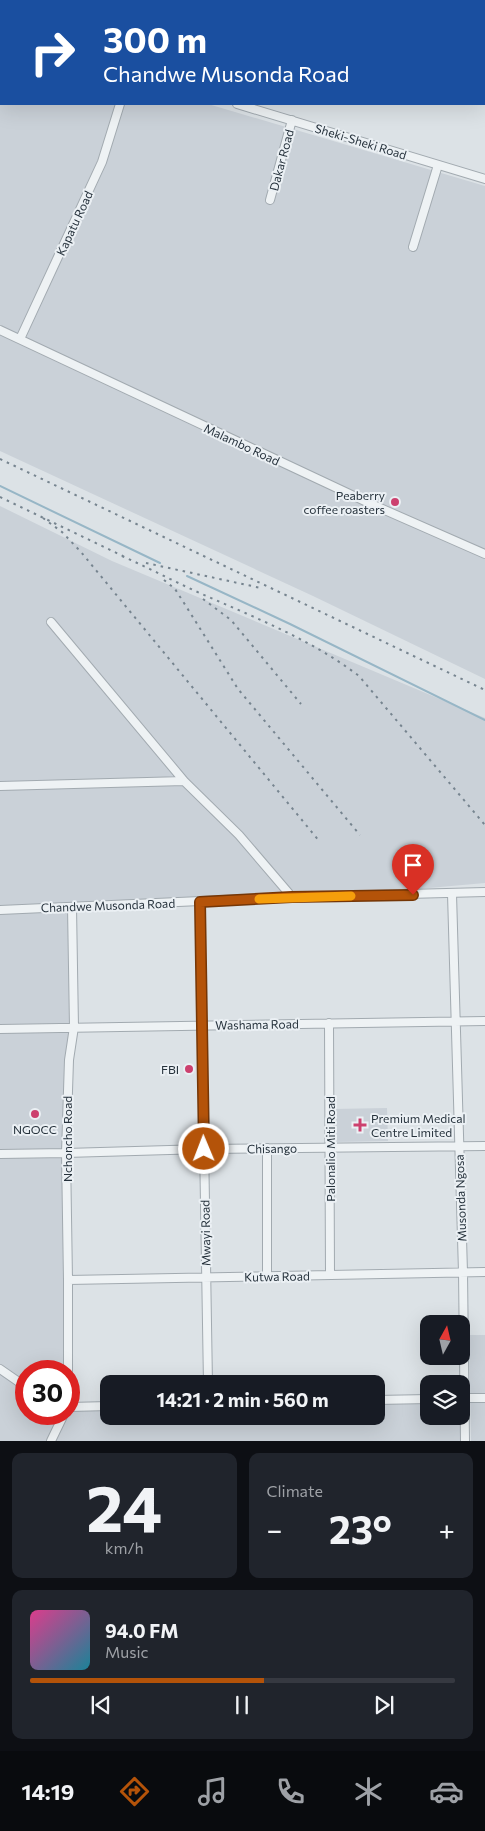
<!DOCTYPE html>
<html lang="en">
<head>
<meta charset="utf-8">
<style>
  :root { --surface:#171b24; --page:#20242c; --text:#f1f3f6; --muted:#9ea1a6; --line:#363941; --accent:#b45309 }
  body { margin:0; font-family:Commissioner,sans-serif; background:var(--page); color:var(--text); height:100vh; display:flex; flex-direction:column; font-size:19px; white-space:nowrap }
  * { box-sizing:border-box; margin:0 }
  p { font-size:16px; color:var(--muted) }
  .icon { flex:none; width:28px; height:28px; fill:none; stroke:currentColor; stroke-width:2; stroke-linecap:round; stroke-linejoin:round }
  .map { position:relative; height:1441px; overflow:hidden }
  .drawer { display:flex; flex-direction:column; gap:12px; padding:12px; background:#0d0f14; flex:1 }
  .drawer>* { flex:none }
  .guide { position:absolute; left:0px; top:0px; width:485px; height:105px; box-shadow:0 5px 20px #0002; background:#1a4fa0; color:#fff; overflow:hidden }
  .needle { width:32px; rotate:8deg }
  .controls { position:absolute; left:420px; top:1315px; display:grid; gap:10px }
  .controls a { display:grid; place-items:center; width:50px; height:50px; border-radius:10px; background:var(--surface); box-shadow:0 5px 20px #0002; font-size:25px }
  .speed { position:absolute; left:15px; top:1360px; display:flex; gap:10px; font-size:25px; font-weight:700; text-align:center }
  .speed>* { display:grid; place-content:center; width:65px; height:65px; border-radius:50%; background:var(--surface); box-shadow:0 5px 20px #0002; line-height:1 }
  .speed .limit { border:8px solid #d22; background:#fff; color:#111 }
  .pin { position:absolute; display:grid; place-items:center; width:42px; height:42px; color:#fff; margin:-51px -21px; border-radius:50% 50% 50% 0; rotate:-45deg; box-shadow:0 0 5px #0007 }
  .pin .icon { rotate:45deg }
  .me { position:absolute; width:55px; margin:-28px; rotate:359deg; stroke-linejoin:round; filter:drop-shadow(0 0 4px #0008) }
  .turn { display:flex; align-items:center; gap:18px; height:105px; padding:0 20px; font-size:22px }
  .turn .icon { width:65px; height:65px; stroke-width:2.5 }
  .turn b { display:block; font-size:35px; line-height:42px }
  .big { font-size:38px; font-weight:700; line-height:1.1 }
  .drawer .tile { flex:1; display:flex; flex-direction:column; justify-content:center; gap:8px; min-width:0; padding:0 18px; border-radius:10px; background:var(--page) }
  .drawer .dial { align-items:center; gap:0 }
  .dial b { font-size:65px; line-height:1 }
  .song { display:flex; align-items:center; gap:15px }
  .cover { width:60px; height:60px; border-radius:8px; background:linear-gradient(135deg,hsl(330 70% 55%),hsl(190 70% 35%)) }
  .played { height:5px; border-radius:2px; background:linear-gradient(90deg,var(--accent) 55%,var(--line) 55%) }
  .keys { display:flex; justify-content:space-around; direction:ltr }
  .heat { display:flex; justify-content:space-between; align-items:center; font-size:28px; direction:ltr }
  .drawer .tiles { flex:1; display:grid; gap:12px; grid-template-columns:1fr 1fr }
  .tile:last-child { grid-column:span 2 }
  .trip { position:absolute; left:100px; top:1375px; width:285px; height:50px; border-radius:10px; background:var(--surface); box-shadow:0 5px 20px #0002; font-weight:700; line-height:50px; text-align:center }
  .tab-bar { display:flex; height:80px; justify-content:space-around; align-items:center; background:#090b0e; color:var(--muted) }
  .tab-bar .icon { width:35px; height:35px }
  .tab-bar .active { color:var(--accent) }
  .tab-bar b { font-size:22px; color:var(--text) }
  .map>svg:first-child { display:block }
</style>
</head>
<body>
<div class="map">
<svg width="485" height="1441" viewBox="0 0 485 1441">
  <rect width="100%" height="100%" fill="#dce2e6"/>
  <path fill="#cad1d8" d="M0,42L1,104H208L485,186V679L313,596L0,451Z
    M0,506L112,561L485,718V883L294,900L72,909L67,1371H26V1414H69V1405L109,1404V1416H376V1399L429,1398V1416H461L463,1441H0Z
    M387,1108L388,1141L334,1142L333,1109Z
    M469,1335H485V1441H471Z"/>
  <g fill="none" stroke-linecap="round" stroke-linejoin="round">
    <path stroke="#97b6c6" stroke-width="2" d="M0,486L160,563
      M187,576L290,624L485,720"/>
    <defs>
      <path id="minor" d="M133,1V0
        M240,1L241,0
        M0,32H1
        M237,104L485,179
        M270,200L292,120
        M413,247L438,165
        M0,330L371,504L485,554
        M20,339L102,162L120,104
        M51,622L184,781
        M0,786L184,781L239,835L292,897
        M452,894L463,1272L465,1441
        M200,902L208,1384
        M0,910L292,897L485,892
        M329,1023L330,1275
        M0,1029L485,1021
        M0,1154L66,1153L204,1149L485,1146
        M267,1276V1148
        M68,1280L485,1272
        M0,1369L26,1387
        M68,1371V1280L66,1153L69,1060L74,1027L72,907
        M461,1398H485
        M376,1400L429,1399
        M69,1407L109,1406
        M51,1441L64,1414"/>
    </defs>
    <use href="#minor" stroke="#a2aab0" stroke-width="10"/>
    <use href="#minor" stroke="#eef2f4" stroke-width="8"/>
    <path stroke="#76848f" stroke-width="2" stroke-dasharray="2.5 5" stroke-linecap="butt" d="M0,459L485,690
      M0,497L127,558
      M43,518L62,532L81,552L320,842
      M122,556C149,568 175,582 202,594C256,618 312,640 359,676L485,825
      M146,563L261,588
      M164,580L175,589L184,603L238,689L360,835
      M203,599L231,620L301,704"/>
  </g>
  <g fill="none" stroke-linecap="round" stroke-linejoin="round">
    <defs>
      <path id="route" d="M204,1149L200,902L292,897L413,895"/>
    </defs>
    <use href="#route" stroke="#753606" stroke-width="12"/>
    <use href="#route" stroke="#b45309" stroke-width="9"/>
    <path stroke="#f59e0b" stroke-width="9" d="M259,899L351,896"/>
  </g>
  <g fill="#cc406e" stroke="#ebf0f4" stroke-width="2">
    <circle cx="395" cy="502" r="5"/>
    <circle cx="189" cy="1069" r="5"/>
    <circle cx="35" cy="1114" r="5"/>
    <path d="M357.5 1117.5h5v5h5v5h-5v5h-5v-5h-5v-5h5z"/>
  </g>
  <g text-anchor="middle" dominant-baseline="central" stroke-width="4" stroke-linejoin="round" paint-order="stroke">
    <g font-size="12" fill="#26323c" stroke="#ebf0f4">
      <text transform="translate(361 141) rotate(17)">Sheki-Sheki Road</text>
      <text transform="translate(281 160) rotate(-75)">Dakar Road</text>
      <text transform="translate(74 223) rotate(-65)">Kapatu Road</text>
      <text transform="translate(242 444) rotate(25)">Malambo Road</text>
      <text transform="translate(108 905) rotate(-2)">Chandwe Musonda Road</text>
      <text transform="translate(257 1024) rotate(-1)">Washama Road</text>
      <text transform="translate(67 1139) rotate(-90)">Nchoncho Road</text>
      <text transform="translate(272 1148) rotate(-1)">Chisango</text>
      <text transform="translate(330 1149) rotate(-90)">Palonalio Miti Road</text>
      <text transform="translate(460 1198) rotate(-92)">Musonda Ngosa</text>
      <text transform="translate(205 1233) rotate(-91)">Mwayi Road</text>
      <text transform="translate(277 1276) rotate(-1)">Kutwa Road</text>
    </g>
    <g font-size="12" fill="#26323c" stroke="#ebf0f4" text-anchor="end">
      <text x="385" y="495">Peaberry<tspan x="385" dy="14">coffee roasters</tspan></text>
      <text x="179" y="1069">FBI</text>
      <text x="371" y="1118" text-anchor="start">Premium Medical<tspan x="371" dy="14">Centre Limited</tspan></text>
      <text x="35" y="1129" text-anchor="middle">NGOCC</text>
    </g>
  </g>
</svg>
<div class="controls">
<a><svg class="needle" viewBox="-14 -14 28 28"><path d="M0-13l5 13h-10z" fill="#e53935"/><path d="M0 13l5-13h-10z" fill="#9ea1a6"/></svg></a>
<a><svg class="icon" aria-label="layers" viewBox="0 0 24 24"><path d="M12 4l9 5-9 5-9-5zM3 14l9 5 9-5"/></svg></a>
</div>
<div class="speed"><div class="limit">30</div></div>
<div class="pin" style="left:413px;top:895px;background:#d93025"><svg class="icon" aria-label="arrive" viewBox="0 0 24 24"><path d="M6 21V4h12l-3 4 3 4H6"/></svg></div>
<svg class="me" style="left:204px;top:1149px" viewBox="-20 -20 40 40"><circle r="17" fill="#b45309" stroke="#fff" stroke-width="3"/><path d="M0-11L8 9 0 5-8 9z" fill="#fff"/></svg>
<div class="trip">14:21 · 2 min · 560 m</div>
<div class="guide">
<div class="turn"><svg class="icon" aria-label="right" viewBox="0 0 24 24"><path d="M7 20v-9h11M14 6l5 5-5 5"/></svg><div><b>300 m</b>Chandwe Musonda Road</div></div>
</div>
</div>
<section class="drawer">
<div class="tiles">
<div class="tile dial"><b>24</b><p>km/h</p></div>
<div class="tile"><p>Climate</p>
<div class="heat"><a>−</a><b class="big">23°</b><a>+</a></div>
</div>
<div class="tile">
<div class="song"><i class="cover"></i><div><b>94.0 FM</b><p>Music</p></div></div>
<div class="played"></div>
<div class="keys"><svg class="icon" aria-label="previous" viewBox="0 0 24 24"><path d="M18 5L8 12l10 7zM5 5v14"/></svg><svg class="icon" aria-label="pause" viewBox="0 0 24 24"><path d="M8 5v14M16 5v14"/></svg><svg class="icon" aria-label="next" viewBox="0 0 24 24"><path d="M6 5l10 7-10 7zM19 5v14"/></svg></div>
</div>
</div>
</section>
<nav class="tab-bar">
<b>14:19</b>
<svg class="icon active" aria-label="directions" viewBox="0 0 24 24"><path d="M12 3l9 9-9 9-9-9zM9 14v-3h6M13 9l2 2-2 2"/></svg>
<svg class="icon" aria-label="music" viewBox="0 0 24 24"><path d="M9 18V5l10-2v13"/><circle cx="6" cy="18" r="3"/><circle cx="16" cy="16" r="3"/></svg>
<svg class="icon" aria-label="phone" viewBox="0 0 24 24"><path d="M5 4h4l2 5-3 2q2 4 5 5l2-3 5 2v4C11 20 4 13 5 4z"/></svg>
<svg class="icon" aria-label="climate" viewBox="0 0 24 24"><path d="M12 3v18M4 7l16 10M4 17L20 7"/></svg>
<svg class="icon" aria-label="car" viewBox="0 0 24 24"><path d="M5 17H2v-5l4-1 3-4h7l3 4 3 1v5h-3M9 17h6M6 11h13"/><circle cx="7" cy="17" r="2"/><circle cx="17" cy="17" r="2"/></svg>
</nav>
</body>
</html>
